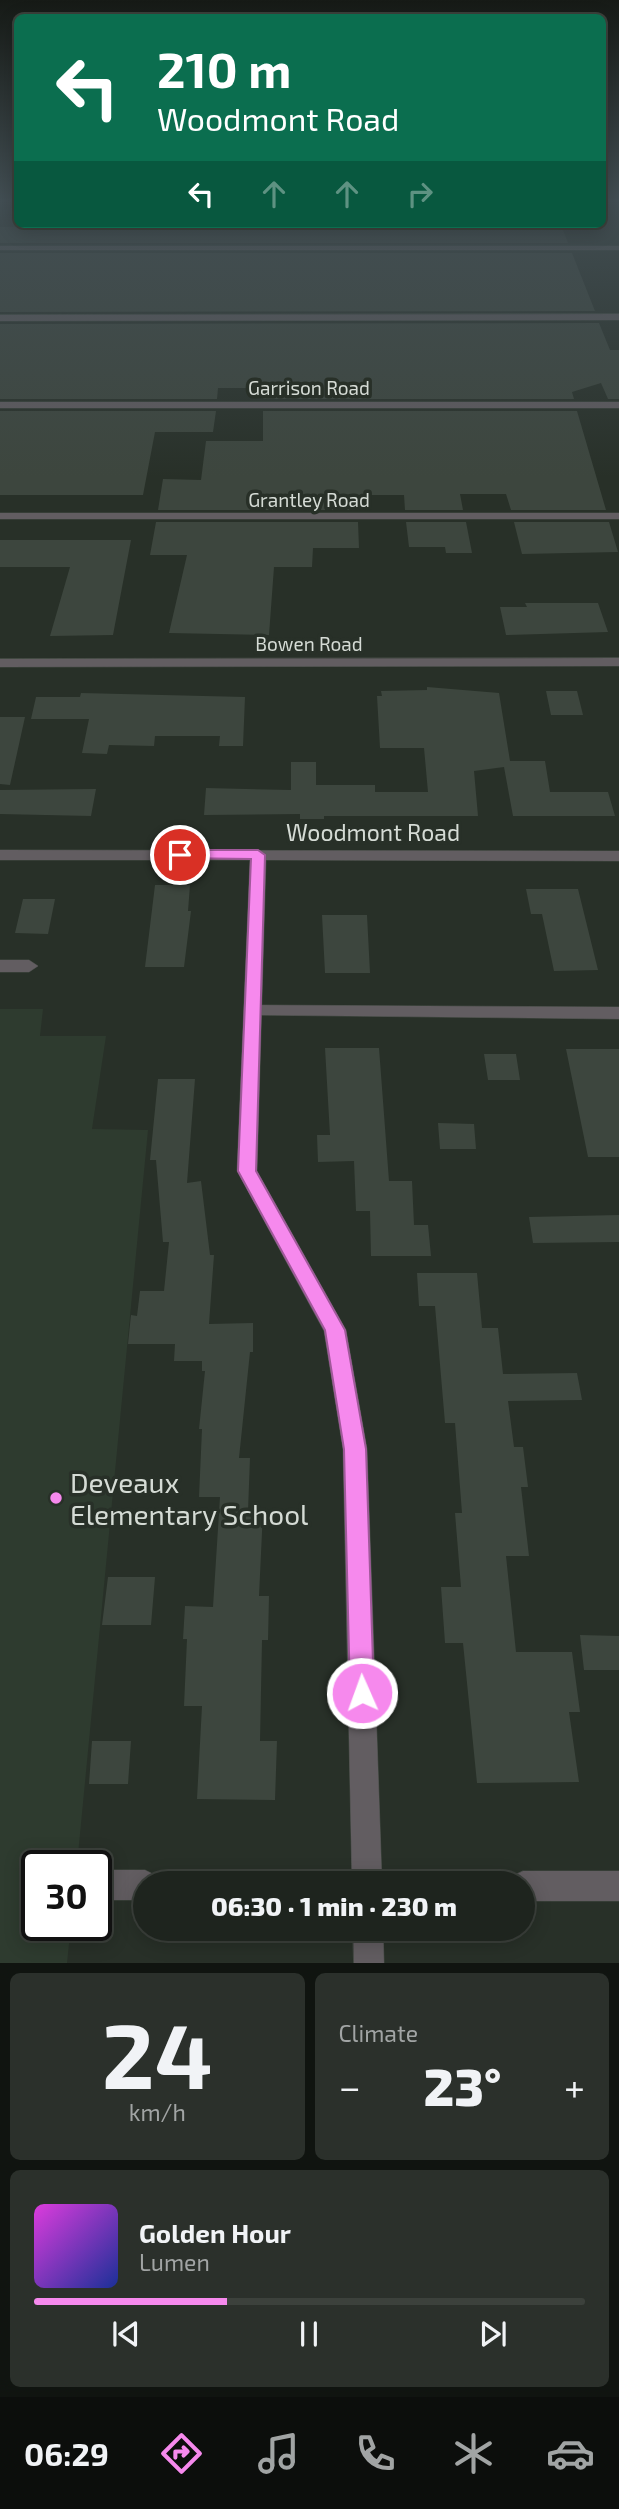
<!DOCTYPE html>
<html lang="en">
<head>
<meta charset="utf-8">
<style>
  :root { --surface:#1e241e; --page:#2b302b; --text:#f1f3f6; --muted:#a1a4a4; --line:#3c413c; --accent:#f689ed }
  body { margin:0; font-family:"Exo 2",sans-serif; background:var(--page); color:var(--text); height:100vh; display:flex; flex-direction:column; font-size:26px; white-space:nowrap }
  * { box-sizing:border-box; margin:0 }
  p { font-size:23px; color:var(--muted) }
  .icon { flex:none; width:38px; height:38px; fill:none; stroke:currentColor; stroke-width:2; stroke-linecap:round; stroke-linejoin:round }
  .map { position:relative; height:1963px; overflow:hidden }
  .side { display:flex; flex-direction:column; gap:10px; padding:10px; background:#101410; flex:1 }
  .side>* { flex:none }
  .guide { position:absolute; left:14px; top:14px; width:592px; height:214px; border-radius:10px; box-shadow:0 4px 18px #0003,0 0 0 2px var(--line); background:#0b6e4f; color:#fff; overflow:hidden }
  .speed { position:absolute; left:21px; top:1850px; display:flex; gap:14px; font-size:35px; font-weight:700; text-align:center }
  .speed>* { display:grid; place-content:center; width:91px; height:91px; border-radius:50%; background:var(--surface); box-shadow:0 4px 18px #0003,0 0 0 2px var(--line); line-height:1 }
  .speed .limit { border:4px solid #111; border-radius:10px; background:#fff; color:#111 }
  .pin { position:absolute; display:grid; place-items:center; width:60px; height:60px; color:#fff; margin:-30px; border:4px solid #fff; border-radius:50%; box-shadow:0 2px 7px #0007 }
  .me { position:absolute; width:77px; margin:-38px; rotate:358deg; stroke-linejoin:round; filter:drop-shadow(0 0 5px #0008) }
  .turn { display:flex; align-items:center; gap:24px; height:147px; padding:0 28px; font-size:32px }
  .turn .icon { width:91px; height:91px; stroke-width:2.5 }
  .turn b { display:block; font-size:49px; line-height:60px }
  .lanes { display:flex; align-items:center; height:66px; padding:0 28px; background:#0003; justify-content:center; gap:35px; direction:ltr }
  .lanes .off { opacity:.35 }
  .big { font-size:52px; font-weight:800; line-height:1.1 }
  .side .tile { flex:1; display:flex; flex-direction:column; justify-content:center; gap:10px; min-width:0; padding:0 24px; border-radius:10px; background:var(--page) }
  .side .dial { align-items:center; gap:0 }
  .dial b { font-size:91px; line-height:1 }
  .song { display:flex; align-items:center; gap:21px }
  .cover { width:84px; height:84px; border-radius:10px; background:linear-gradient(135deg,hsl(300 70% 55%),hsl(230 70% 35%)) }
  .played { height:7px; border-radius:4px; background:linear-gradient(90deg,var(--accent) 35%,var(--line) 35%) }
  .keys { display:flex; justify-content:space-around; direction:ltr }
  .heat { display:flex; justify-content:space-between; align-items:center; font-size:38px; direction:ltr }
  .side .tiles { flex:1; display:grid; gap:10px; grid-template-columns:1fr 1fr }
  .tile:last-child { grid-column:span 2 }
  .trip { position:absolute; left:133px; top:1871px; width:402px; height:70px; border-radius:35px; background:var(--surface); box-shadow:0 4px 18px #0003,0 0 0 2px var(--line); font-weight:800; line-height:70px; text-align:center }
  .dock { display:flex; height:112px; justify-content:space-around; align-items:center; background:#0c0e0c; color:var(--muted) }
  .dock .icon { width:49px; height:49px }
  .dock .on { color:var(--accent) }
  .dock b { font-size:32px; color:var(--text) }
  .map>svg:first-child { display:block }
</style>
</head>
<body>
<div class="map">
<svg width="619" height="1963" viewBox="0 0 619 1963">
  <rect width="100%" height="100%" fill="#283028"/>
  <path fill="#2e3b2f" d="M0,1009H43L40,1036H106L92,1129L148,1130L77,1865L37,1866V1925H71L67,1963H0Z"/>
  <path fill="#3d463e" d="M425,225H561L568,243H0V227Z
    M0,253H572L595,311L0,312Z
    M599,323L610,350H619V399H608L601,383L572,392L574,399H263V388H218L217,399H0V324Z
    M0,411H216L213,432H155L143,495H0Z
    M263,411H577L606,510H511L506,494H460L463,510H405L404,495H356L357,510H158L163,479L201,480L206,441H263Z
    M156,522H358L359,548H313L312,567H274L269,635L169,633L187,555H150Z
    M406,522H466L472,553H446L445,547H409Z
    M514,522H609L618,552L522,554Z
    M0,540H131L113,635L50,636L70,567H0Z
    M525,603H598L608,632L506,635L500,607H527Z
    M427,687L499,693L510,761H545L550,792H608L615,816H513L504,767L474,771L478,816H324V819H300V814L204,815L206,788L291,790V762H316V785H375V792H428L424,748H380L377,696H382L381,691L427,690Z
    M546,691H577L583,715H551Z
    M81,693L245,697L243,746H219L220,736H155L154,746L109,745L107,754L82,753L89,719H31L36,697H80Z
    M0,717H25L10,785L0,784Z
    M96,789L91,816L0,814V790Z
    M155,885H190L188,911H191L184,967H145Z
    M526,889H578L598,970L554,971L542,914H531Z
    M23,899H55L48,934L15,933Z
    M322,915H367L370,973H325Z
    M325,1048H379L389,1181H412L414,1225H428L431,1256H371L370,1211H356L354,1161L318,1162L317,1135H330Z
    M566,1049H619V1157H588Z
    M484,1054H516L520,1080H488Z
    M158,1079H195L187,1183L201,1181L210,1255H214L209,1324L253,1323V1352H250L239,1458H250L248,1511H263L259,1596H269L268,1640H262L260,1741H277L275,1800L197,1799L202,1706H184L187,1639H183L185,1606L213,1607L220,1497H199L202,1429H199L205,1371H202V1361H174L175,1344H128L131,1315L137,1316L140,1291H164L169,1242H163L156,1160H150Z
    M438,1123L474,1124L476,1149H440Z
    M619,1215V1242L533,1243L529,1217Z
    M417,1273H477L482,1328H498L503,1374L577,1373L582,1400L508,1401L514,1447H523L528,1487H521L529,1556H506L516,1652H572L580,1712H569L579,1782L477,1783L463,1643H445L441,1587H461L455,1513H462L455,1423H445L435,1306H419Z
    M108,1577H155L151,1625H102Z
    M580,1635L619,1636V1670H584Z
    M92,1741H131L128,1784H89Z"/>
  <g fill="none" stroke-linecap="round" stroke-linejoin="round">
    <defs>
      <path id="service" d="M0,960H29L38,966L29,972H0Z
        M253,1005L619,1007V1019L247,1015L244,1011Z"/>
      <path id="minor" d="M0,246H619V250H0Z
        M619,314V320L0,321V315Z
        M0,402H619V408H0Z
        M0,513H619V519H0Z
        M619,658V666L0,667V659Z
        M0,850L619,851V861L266,860L257,1171L346,1330L367,1449L382,1883H352L343,1449L324,1331L237,1171L250,860H0Z
        M96,1870H145L155,1875L159,1883H145V1900H96Z
        M523,1871H619V1901H523V1883H510L513,1876Z
        M353,1928H383L384,1963H354Z"/>
    </defs>
    <use href="#service" stroke="#444b44" stroke-width="1"/>
    <use href="#minor" stroke="#444b44" stroke-width="1"/>
    <use href="#service" fill="#625d61" fill-rule="evenodd"/>
    <use href="#minor" fill="#625d61" fill-rule="evenodd"/>
  </g>
  <linearGradient id="sky" x2="0" y2="1"><stop stop-color="#161a16"/><stop offset="0.42" stop-color="#424e53"/><stop offset="1" stop-color="#424e53" stop-opacity="0"/></linearGradient>
  <rect width="619" height="477" fill="url(#sky)"/>
  <path fill="#f689ed" stroke="#a0599a" stroke-width="2" d="M180,850H258L265,855L256,1171L345,1330L366,1449L374,1693L370,1701L362,1705L353,1701L350,1693L344,1449L325,1330L238,1171L251,859L175,858L173,855Z"/>
  <circle fill="#f689ed" stroke="#283028" stroke-width="2.5" cx="56" cy="1498" r="7"/>
  <g text-anchor="middle" dominant-baseline="central" stroke-width="7" stroke-linejoin="round" paint-order="stroke">
    <g font-size="19" fill="#d5dbd5" stroke="#283028">
      <text x="309" y="387">Garrison Road</text>
      <text x="309" y="499">Grantley Road</text>
      <text x="309" y="643">Bowen Road</text>
    </g>
    <g font-size="23" fill="#d5dbd5" stroke="#283028">
      <text x="373" y="832">Woodmont Road</text>
    </g>
    <g font-size="28" fill="#d5dbd5" stroke="#283028" text-anchor="start">
      <text x="70" y="1482">Deveaux<tspan x="70" dy="32">Elementary School</tspan></text>
    </g>
  </g>
</svg>
<div class="speed"><div class="limit">30</div></div>
<div class="pin" style="left:180px;top:855px;background:#d93025"><svg class="icon" aria-label="arrive" viewBox="0 0 24 24"><path d="M6 21V4h12l-3 4 3 4H6"/></svg></div>
<svg class="me" style="left:362px;top:1693px" viewBox="-20 -20 40 40"><circle r="17" fill="#f689ed" stroke="#fff" stroke-width="3"/><path d="M0-11L8 9 0 5-8 9z" fill="#fff"/></svg>
<div class="trip">06:30 · 1 min · 230 m</div>
<div class="guide">
<div class="turn"><svg class="icon" aria-label="left" viewBox="0 0 24 24"><path d="M17 20v-9H6M10 6l-5 5 5 5"/></svg><div><b>210 m</b>Woodmont Road</div></div>
<div class="lanes"><svg class="icon" aria-label="left" viewBox="0 0 24 24"><path d="M17 20v-9H6M10 6l-5 5 5 5"/></svg><svg class="icon off" aria-label="ahead" viewBox="0 0 24 24"><path d="M12 20V5M6 11l6-6 6 6"/></svg><svg class="icon off" aria-label="ahead" viewBox="0 0 24 24"><path d="M12 20V5M6 11l6-6 6 6"/></svg><svg class="icon off" aria-label="right" viewBox="0 0 24 24"><path d="M7 20v-9h11M14 6l5 5-5 5"/></svg></div>
</div>
</div>
<section class="side">
<div class="tiles">
<div class="tile dial"><b>24</b><p>km/h</p></div>
<div class="tile"><p>Climate</p>
<div class="heat"><a>−</a><b class="big">23°</b><a>+</a></div>
</div>
<div class="tile">
<div class="song"><i class="cover"></i><div><b>Golden Hour</b><p>Lumen</p></div></div>
<div class="played"></div>
<div class="keys"><svg class="icon" aria-label="previous" viewBox="0 0 24 24"><path d="M18 5L8 12l10 7zM5 5v14"/></svg><svg class="icon" aria-label="pause" viewBox="0 0 24 24"><path d="M8 5v14M16 5v14"/></svg><svg class="icon" aria-label="next" viewBox="0 0 24 24"><path d="M6 5l10 7-10 7zM19 5v14"/></svg></div>
</div>
</div>
</section>
<nav class="dock">
<b>06:29</b>
<svg class="icon on" aria-label="directions" viewBox="0 0 24 24"><path d="M12 3l9 9-9 9-9-9zM9 14v-3h6M13 9l2 2-2 2"/></svg>
<svg class="icon" aria-label="music" viewBox="0 0 24 24"><path d="M9 18V5l10-2v13"/><circle cx="6" cy="18" r="3"/><circle cx="16" cy="16" r="3"/></svg>
<svg class="icon" aria-label="phone" viewBox="0 0 24 24"><path d="M5 4h4l2 5-3 2q2 4 5 5l2-3 5 2v4C11 20 4 13 5 4z"/></svg>
<svg class="icon" aria-label="climate" viewBox="0 0 24 24"><path d="M12 3v18M4 7l16 10M4 17L20 7"/></svg>
<svg class="icon" aria-label="car" viewBox="0 0 24 24"><path d="M5 17H2v-5l4-1 3-4h7l3 4 3 1v5h-3M9 17h6M6 11h13"/><circle cx="7" cy="17" r="2"/><circle cx="17" cy="17" r="2"/></svg>
</nav>
</body>
</html>
